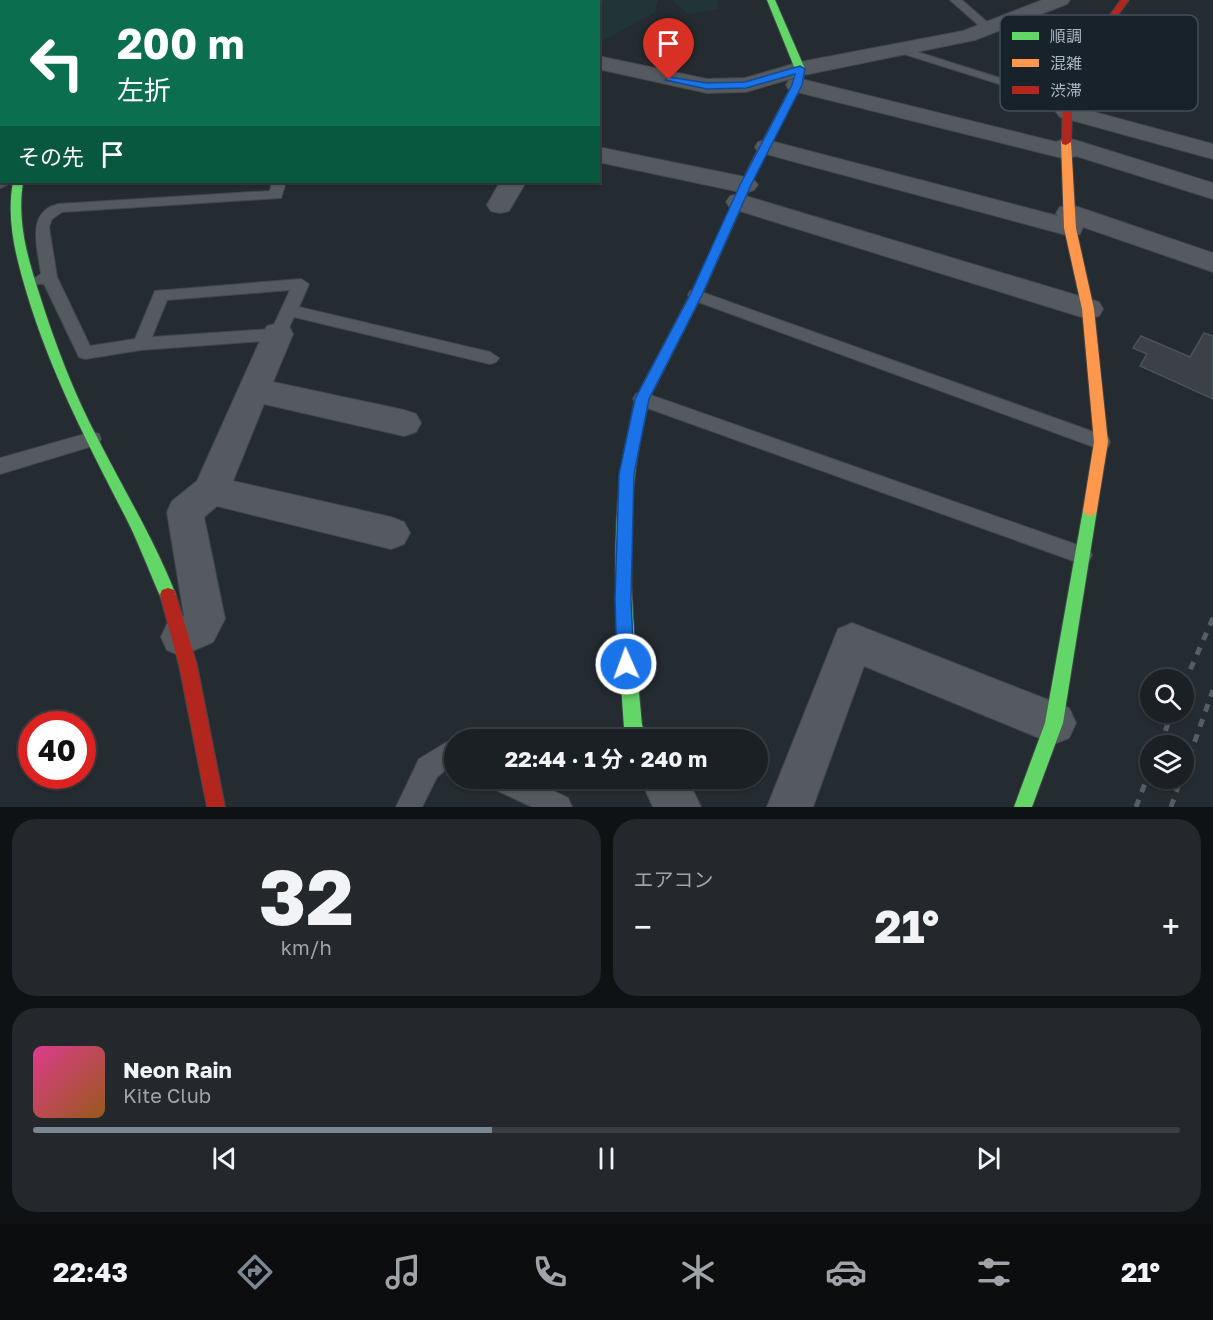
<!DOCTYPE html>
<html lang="ja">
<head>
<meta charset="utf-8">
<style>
  :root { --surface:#1b2025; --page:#24282d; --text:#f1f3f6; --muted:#a0a3a7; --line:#393e42; --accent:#7c8791 }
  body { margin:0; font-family:"Golos Text","Noto Sans JP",sans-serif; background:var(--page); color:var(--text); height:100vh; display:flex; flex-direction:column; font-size:22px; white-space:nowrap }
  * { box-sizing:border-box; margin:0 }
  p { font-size:20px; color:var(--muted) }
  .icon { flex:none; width:33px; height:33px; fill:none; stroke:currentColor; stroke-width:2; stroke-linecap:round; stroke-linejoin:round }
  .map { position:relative; height:807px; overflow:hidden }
  .drawer { display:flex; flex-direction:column; gap:12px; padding:12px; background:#0f1214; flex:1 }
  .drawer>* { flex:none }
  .banner { position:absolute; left:0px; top:0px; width:600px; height:183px; box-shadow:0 2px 4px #0004,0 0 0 2px var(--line); background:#0b6e4f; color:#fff; overflow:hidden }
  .tools { position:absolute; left:1140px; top:669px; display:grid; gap:12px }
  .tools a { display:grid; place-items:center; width:54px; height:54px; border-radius:50%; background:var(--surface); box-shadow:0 2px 4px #0004,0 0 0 2px var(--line); font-size:30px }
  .speed { position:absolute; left:18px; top:711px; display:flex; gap:12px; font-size:30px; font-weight:700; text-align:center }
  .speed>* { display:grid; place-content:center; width:78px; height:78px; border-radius:50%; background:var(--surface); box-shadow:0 2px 4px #0004,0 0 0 2px var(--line); line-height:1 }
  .speed .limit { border:9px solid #d22; background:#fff; color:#111 }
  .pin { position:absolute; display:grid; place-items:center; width:51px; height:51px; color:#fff; margin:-62px -26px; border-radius:50% 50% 50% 0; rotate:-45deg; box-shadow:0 0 6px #0007 }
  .pin .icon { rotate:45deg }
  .me { position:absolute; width:66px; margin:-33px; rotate:358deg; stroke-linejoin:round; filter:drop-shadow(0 0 4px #0008) }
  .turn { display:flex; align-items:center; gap:21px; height:126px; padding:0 18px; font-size:27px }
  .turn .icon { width:78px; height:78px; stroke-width:2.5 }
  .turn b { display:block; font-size:42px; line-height:51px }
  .then { display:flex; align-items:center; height:57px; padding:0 18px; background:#0003; gap:12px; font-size:22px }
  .big { font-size:45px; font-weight:700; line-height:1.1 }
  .drawer .card { flex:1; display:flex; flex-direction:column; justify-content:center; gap:9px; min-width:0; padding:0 21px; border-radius:24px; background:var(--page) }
  .drawer .dial { align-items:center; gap:0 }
  .dial b { font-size:78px; line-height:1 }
  .song { display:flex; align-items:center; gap:18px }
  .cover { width:72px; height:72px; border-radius:9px; background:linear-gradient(135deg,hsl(330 70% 55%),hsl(30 70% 35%)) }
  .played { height:6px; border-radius:3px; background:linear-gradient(90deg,var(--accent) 40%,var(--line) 40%) }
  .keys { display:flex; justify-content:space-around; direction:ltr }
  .heat { display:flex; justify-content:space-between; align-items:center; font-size:33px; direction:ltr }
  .drawer .tiles { flex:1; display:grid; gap:12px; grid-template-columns:1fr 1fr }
  .card:last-child { grid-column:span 2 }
  .trip { position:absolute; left:444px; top:729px; width:324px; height:60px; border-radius:30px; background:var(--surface); box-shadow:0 2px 4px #0004,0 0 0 2px var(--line); font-weight:700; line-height:60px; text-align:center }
  .tabs { display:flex; height:96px; justify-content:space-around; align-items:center; background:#0b0d0f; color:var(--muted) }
  .tabs .icon { width:42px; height:42px }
  .tabs .current { color:var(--accent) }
  .tabs b { font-size:27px; color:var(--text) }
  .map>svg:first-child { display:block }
</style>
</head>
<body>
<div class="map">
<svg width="1213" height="807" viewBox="0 0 1213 807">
  <rect width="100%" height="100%" fill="#242b31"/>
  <path fill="#213536" d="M543,0H658L655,12L599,43L598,2Z
    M672,0H717L719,9L688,14Z"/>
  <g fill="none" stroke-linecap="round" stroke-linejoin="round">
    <path fill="#31465a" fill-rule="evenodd" d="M105,0H111L110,2H104Z
      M0,140H2V145H0Z"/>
  </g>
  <path fill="#3b4146" stroke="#4b525a" stroke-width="1.5" d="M1204,333L1213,336V399L1140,366L1147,354L1133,348L1141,336L1190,357Z"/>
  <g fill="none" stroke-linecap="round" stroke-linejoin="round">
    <defs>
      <path id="lane" d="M950,0H962L994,28L984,30Z
        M894,47H902L1073,101L1071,104H1063L894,51Z
        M272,182H286L281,198L62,212L52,219L49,227L57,277L90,346L135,339L155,291L301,279L309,284L299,307L490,352L499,358L496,362L490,364L294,317L284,338L278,340L141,350L85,359L79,357L44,284H33L31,280L41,274C38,250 25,212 58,204L270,191ZM290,290L272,329L152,337L167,300Z
        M696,290L1108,437L1110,442L1108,447L1101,449L1094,447L690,299L688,295L690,291Z
        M642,392L1089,549L1092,555L1089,561L1082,564L636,404L633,399L636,394Z
        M92,432L99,434L101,439L99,444L0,474V458Z
        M447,742L454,745V769L449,767L437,777L422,807H396L419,759Z
        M487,778H527L568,798L572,807H532L490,787Z"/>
      <path id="street" d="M10,0H32L33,2H11Z
        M222,0H242L221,2Z
        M1042,0H1070L1067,4L975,40L804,75L746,92L707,93L598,69V56L707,79L745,78L800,62L963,31Z
        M0,41H2V53H0Z
        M797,78L1056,142L1066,138L1075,140L1213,183V199L1076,156L1066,159L789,90L786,85L789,80Z
        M1068,105L1213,144V159L1060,117L1056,112L1060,107Z
        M0,109H2V123H0Z
        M767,140L1058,216L1056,213L1060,207L1069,205L1078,207L1213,253V272L1083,227L1080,234L1070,236L758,152L755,147L758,142Z
        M598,147L745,177L754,180L758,185L754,190L745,193L598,162Z
        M2,171V182H13L0,188Z
        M500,182H526L509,211L500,213L491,211L487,205Z
        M739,194L1099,302L1103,309L1099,316L1088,319L730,208L726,202L730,196Z
        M278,323L289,326L293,334L273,382L404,410L416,414L421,423L416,432L404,436L264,404L233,481L391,517L404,522L410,533L404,544L391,549L217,506L204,517L225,619L213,642L181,656L167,650L161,637L167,624L184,616L167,512L172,501L197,481L263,334L267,326Z
        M852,623L1069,708L1076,723L1069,738L1054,744L864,666L813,807H767L838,629Z
        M640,778H687L701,807H653Z"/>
      <path id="fast" d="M767,0H775L805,69L802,85L760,165L755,168L750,165L792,85L795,69Z
        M13,182H23C17,221 27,256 39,293C55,344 74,394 99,441C125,492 155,541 176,595L174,600L168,602L162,600C150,574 140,546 127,520C89,446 51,374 27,294C16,257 6,221 13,182Z
        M632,442L637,443L639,447C623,536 634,635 642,725L649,740H630L624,727C618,636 608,537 625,447L627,443Z
        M1090,504L1095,506L1097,510L1063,723L1032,807H1014L1045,723L1083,510L1085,506Z"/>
      <path id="slow" d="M1066,139L1071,142L1076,228L1094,309L1108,442L1097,510L1095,514L1090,516L1085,514L1083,510L1094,442L1082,309L1064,228L1061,142Z
        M755,162L760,165L702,295L649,399L639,447L637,451H627L625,447L635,399L690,295L750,165Z"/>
      <path id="jam" d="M1121,0H1129L1101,38L1073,88L1071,142L1066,145L1062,144L1063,88L1093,38Z
        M168,588L174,590L176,595L197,665L225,807H207L179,665L160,595L162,590Z"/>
    </defs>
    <use href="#lane" stroke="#42474c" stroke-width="2"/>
    <use href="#street" stroke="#42474c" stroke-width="2"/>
    <use href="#fast" stroke="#42474c" stroke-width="2"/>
    <use href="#slow" stroke="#42474c" stroke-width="2"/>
    <use href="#jam" stroke="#42474c" stroke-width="2"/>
    <use href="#lane" fill="#545a60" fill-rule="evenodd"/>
    <use href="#street" fill="#545a60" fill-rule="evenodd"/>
    <use href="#fast" fill="#63d668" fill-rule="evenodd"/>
    <use href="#slow" fill="#ff974d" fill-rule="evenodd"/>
    <use href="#jam" fill="#b3261e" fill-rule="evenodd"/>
    <path stroke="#575d63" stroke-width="5" stroke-dasharray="8 8" stroke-linecap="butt" d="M1184,684L1213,618
      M1160,746L1172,712
      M1184,772L1213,690
      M1136,807L1150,770
      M1171,807L1181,778"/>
  </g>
  <path fill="#1a73e8" stroke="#114b97" stroke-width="1.5" d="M800,66L805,69L802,85L751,185L702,295L649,399L634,474L631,599L634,664L632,670L626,672L620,670L617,664L615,599L619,474L635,399L690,295L740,185L792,85L795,74L746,88L707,89L665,80L669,77L707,83L745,82Z"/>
  <rect x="1000" y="15" width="198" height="96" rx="9" fill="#18222b" stroke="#444f59" stroke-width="1.5"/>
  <rect x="1012" y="32" width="27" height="8" fill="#63d668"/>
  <rect x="1012" y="59" width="27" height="8" fill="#ff974d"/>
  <rect x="1012" y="86" width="27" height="8" fill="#b3261e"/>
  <g font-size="16" fill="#acb8c4">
    <text x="1050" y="42">順調</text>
    <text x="1050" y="69">混雑</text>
    <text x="1050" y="96">渋滞</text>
  </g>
</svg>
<div class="tools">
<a><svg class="icon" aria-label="search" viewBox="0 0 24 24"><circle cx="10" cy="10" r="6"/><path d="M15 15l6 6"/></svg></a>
<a><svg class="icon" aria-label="layers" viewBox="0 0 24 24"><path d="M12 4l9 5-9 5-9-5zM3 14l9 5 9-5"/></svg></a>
</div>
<div class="speed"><div class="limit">40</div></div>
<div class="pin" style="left:669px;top:80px;background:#d93025"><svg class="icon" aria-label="arrive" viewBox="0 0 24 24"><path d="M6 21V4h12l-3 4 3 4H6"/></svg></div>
<svg class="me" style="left:626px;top:664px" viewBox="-20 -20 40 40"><circle r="17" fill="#1a73e8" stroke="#fff" stroke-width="3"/><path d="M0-11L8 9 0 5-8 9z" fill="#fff"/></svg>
<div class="trip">22:44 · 1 分 · 240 m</div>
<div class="banner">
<div class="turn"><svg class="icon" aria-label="left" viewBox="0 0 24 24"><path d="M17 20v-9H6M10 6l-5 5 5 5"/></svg><div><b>200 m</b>左折</div></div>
<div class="then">その先<svg class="icon" aria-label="arrive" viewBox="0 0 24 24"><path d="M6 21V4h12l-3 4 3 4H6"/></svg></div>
</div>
</div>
<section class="drawer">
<div class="tiles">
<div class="card dial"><b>32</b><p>km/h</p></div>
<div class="card"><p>エアコン</p>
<div class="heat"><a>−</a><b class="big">21°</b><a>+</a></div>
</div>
<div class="card">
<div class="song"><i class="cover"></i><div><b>Neon Rain</b><p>Kite Club</p></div></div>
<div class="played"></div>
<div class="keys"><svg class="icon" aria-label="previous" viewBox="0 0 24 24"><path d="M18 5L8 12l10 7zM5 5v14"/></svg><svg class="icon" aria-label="pause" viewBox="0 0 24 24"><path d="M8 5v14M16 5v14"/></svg><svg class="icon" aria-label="next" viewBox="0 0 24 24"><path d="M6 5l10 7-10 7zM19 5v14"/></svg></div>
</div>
</div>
</section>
<nav class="tabs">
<b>22:43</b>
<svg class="icon current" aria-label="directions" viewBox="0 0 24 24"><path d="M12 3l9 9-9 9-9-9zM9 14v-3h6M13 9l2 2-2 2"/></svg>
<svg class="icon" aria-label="music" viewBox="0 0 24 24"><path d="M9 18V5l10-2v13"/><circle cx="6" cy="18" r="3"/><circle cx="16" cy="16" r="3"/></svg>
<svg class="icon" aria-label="phone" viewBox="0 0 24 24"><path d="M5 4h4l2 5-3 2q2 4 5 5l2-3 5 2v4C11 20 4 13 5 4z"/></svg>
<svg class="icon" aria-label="climate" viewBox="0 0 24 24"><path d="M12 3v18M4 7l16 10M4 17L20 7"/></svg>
<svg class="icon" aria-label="car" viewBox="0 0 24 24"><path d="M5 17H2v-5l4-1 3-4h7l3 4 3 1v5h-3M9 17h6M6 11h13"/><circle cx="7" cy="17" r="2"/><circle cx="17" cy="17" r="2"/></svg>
<svg class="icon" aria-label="filters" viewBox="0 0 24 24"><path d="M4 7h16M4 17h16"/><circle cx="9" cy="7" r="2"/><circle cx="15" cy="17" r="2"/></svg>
<b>21°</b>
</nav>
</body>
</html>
